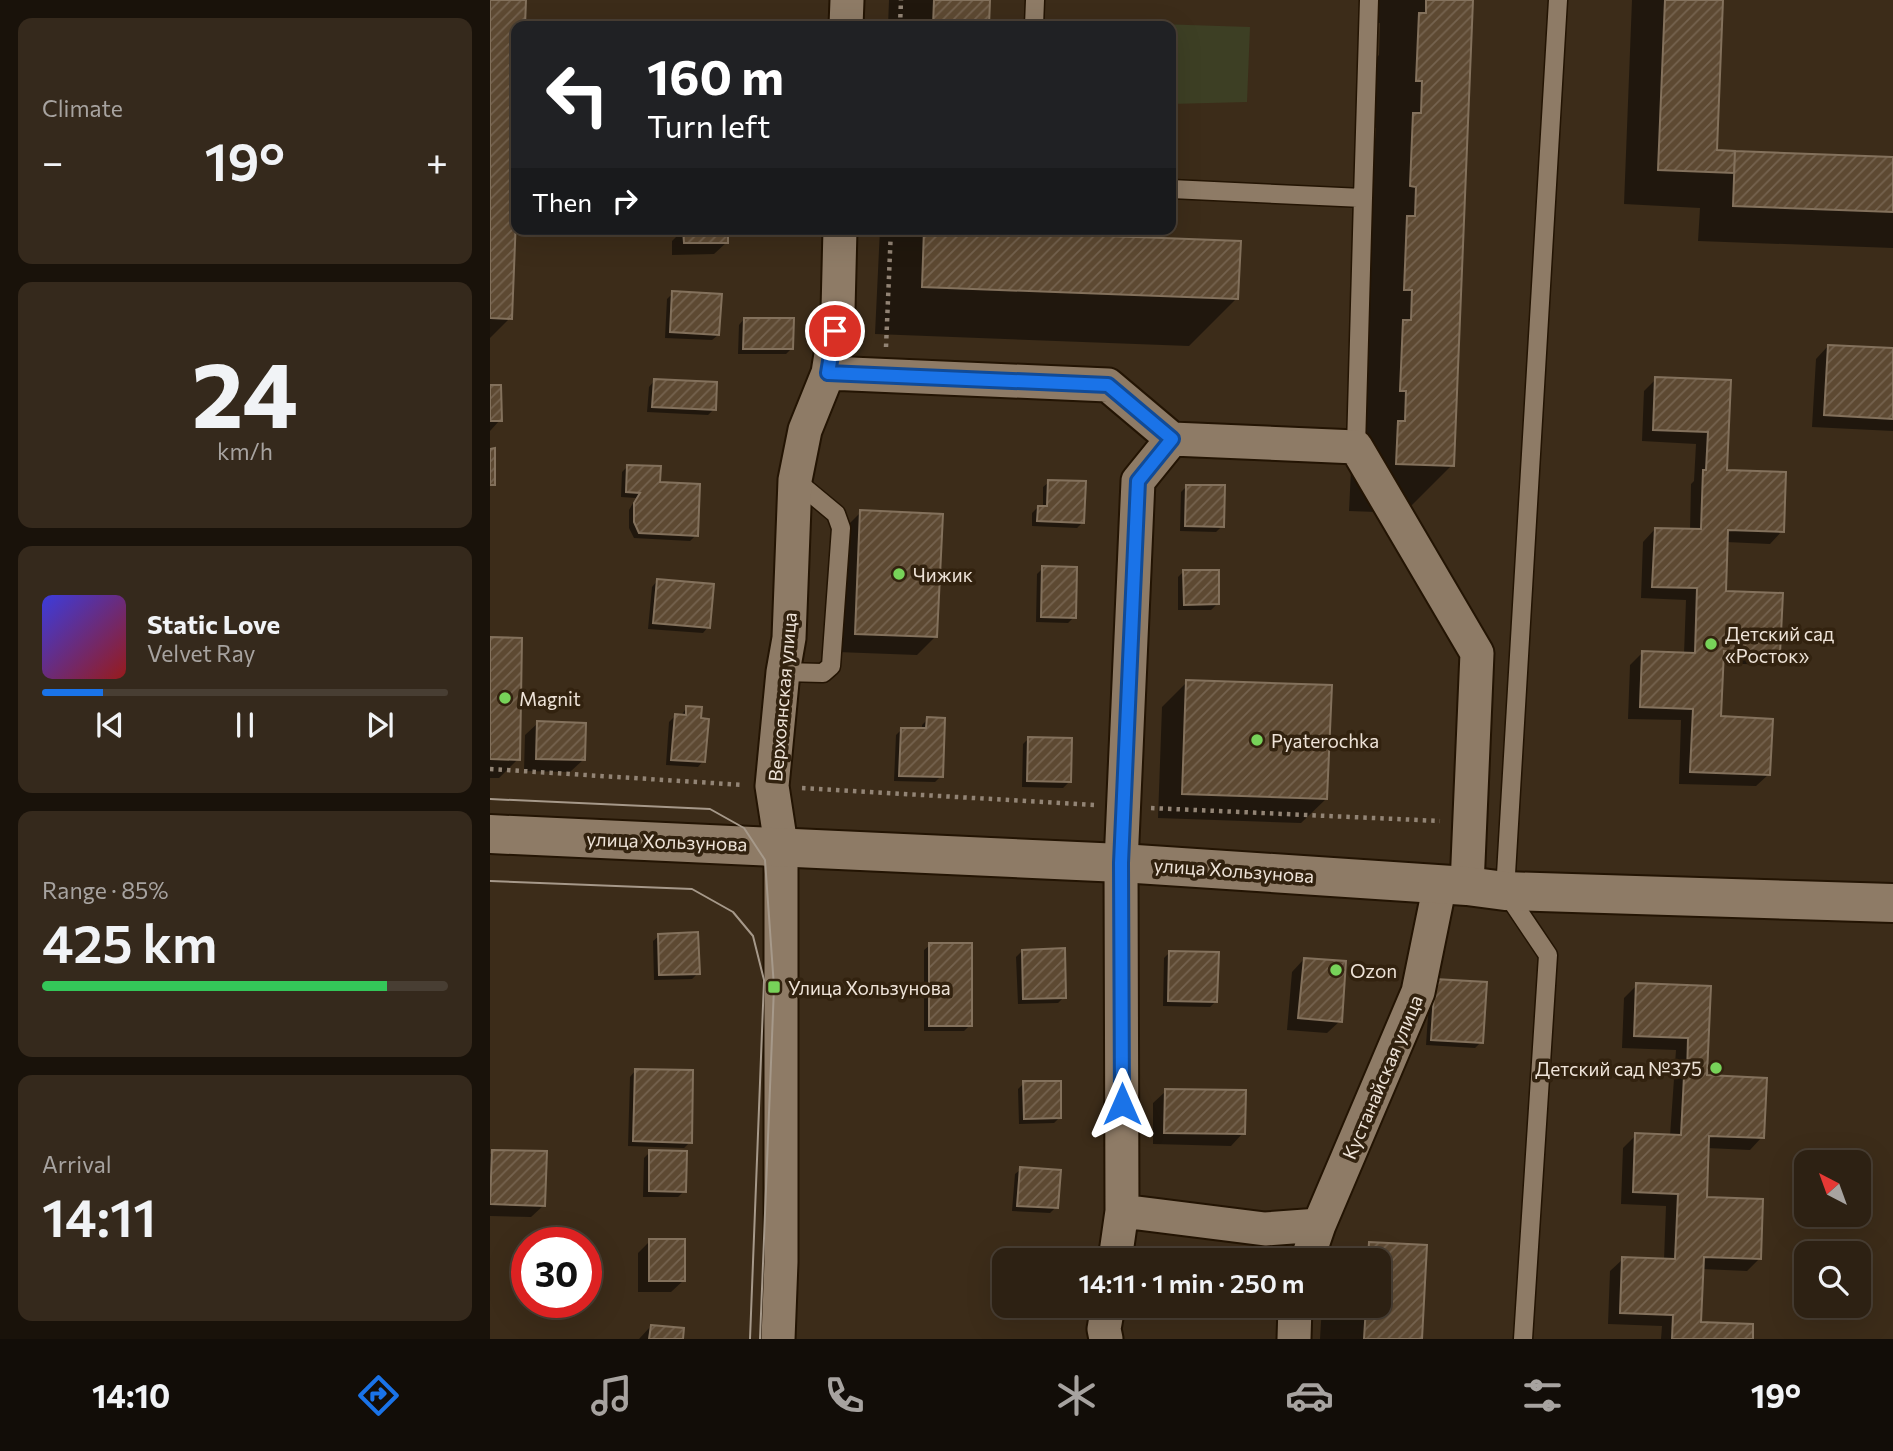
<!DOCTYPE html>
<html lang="en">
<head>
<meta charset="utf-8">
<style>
  :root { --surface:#2d2113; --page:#35291c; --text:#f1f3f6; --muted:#a7a3a0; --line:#483e33; --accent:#1a73e8 }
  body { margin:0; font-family:Commissioner,sans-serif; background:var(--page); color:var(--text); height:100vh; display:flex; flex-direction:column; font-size:26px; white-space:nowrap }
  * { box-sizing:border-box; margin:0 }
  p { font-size:23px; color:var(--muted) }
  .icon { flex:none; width:38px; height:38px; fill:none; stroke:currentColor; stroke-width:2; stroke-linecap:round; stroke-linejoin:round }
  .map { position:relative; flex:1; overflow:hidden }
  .sheet { display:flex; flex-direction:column; gap:18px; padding:18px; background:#19120a; width:490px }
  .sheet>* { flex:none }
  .banner { position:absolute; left:21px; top:21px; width:665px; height:214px; border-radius:14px; box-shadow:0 7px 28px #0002,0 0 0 2px var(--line); background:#202124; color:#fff; overflow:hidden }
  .needle { width:46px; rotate:319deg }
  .controls { position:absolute; left:1304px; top:1150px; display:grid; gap:14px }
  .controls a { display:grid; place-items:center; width:77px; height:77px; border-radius:14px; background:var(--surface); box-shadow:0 7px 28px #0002,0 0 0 2px var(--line); font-size:35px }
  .speed { position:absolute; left:21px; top:1227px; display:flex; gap:14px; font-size:35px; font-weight:700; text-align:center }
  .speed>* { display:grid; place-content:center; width:91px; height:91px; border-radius:50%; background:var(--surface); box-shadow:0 7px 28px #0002,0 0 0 2px var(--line); line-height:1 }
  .speed .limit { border:10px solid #d22; background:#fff; color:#111 }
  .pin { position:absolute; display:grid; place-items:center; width:60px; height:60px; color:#fff; margin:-30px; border:4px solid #fff; border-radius:50%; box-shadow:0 2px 7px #0007 }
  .me { position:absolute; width:77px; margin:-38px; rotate:0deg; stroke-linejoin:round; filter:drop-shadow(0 0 5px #0008) }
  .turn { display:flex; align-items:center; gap:24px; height:147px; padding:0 21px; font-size:32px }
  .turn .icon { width:91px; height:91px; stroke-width:2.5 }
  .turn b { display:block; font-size:49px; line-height:60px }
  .then { display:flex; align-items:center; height:66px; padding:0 21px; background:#0003; gap:14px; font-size:26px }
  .big { font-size:52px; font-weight:600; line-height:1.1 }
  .sheet .tile { flex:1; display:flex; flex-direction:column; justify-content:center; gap:10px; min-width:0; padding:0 24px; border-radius:14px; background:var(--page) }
  .sheet .dial { align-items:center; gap:0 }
  .dial b { font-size:91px; line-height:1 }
  .song { display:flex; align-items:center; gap:21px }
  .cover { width:84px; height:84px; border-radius:10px; background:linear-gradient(135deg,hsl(240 70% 55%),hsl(0 70% 35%)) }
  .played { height:7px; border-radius:4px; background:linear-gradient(90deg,var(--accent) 15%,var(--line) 15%) }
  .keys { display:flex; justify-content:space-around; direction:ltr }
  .heat { display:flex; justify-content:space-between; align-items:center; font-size:38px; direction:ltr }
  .charge { height:10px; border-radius:5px; background:linear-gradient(90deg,#34c759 85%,var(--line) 0) }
  .trip { position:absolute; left:502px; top:1248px; width:399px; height:70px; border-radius:14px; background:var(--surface); box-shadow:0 7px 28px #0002,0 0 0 2px var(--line); font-weight:600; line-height:70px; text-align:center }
  .tabs { display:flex; height:112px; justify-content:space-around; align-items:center; background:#120d08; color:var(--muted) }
  .tabs .icon { width:49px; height:49px }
  .tabs .active { color:var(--accent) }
  .tabs b { font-size:32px; color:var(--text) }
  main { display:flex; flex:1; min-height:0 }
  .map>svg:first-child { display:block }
</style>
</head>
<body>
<main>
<section class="sheet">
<div class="tile"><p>Climate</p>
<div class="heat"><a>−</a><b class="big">19°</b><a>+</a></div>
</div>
<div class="tile dial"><b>24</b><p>km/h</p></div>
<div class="tile">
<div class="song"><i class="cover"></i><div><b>Static Love</b><p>Velvet Ray</p></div></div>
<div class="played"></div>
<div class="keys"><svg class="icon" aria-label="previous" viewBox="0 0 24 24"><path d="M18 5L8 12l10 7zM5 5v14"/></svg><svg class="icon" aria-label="pause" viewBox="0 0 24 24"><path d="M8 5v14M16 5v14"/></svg><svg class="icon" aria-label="next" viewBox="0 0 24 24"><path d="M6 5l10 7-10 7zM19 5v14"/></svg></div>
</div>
<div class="tile"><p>Range · 85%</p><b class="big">425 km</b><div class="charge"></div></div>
<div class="tile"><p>Arrival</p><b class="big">14:11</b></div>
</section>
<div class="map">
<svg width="1403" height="1339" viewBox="0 0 1403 1339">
  <defs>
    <pattern id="building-hatch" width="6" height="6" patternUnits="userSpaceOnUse" patternTransform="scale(1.75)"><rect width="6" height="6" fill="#5d4932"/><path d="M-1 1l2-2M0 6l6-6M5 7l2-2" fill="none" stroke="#75634f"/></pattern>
  </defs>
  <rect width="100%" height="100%" fill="#3c2c19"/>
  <path fill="#3d3f24" d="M669,24L760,27L757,102L681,104V26H669Z"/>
  <path fill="#0007" d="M0,0H34L33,26H26V180L20,318L0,338Z
    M399,0H498L497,26H398Z
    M885,0H981L962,465L914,513L859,511L876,162L884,154L886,128L880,127L882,62L889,55L890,23H884Z
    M1142,0H1232L1225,152L1403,159V248L1208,241L1210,208L1134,204Z
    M188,229H237V242L224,254L182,255V241L188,235Z
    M390,229H489L488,233L747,298L699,346L385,334Z
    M183,293L228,335L222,340L175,338L177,299Z
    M254,319L301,349L296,354H248L249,325Z
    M1338,346L1403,350V431L1322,427L1326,359Z
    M1166,379L1239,382L1235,471L1292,531L1280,544L1236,542L1235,592L1289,653L1276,665L1232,663L1229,718L1279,774L1266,786L1189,784L1191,720L1138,719L1140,665L1152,653L1194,654L1196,600L1151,598L1153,542L1165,529L1200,531L1201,484L1204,481L1206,444L1152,441L1154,391Z
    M164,381L224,409L218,415L157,412L159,387Z
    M0,387L10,420L0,431Z
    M138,466L168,484L206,535L200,541L144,538L139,528V510L146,498L131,497L132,472Z
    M559,482L593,522L587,528L542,526V513L548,507H553V487Z
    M697,486L732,526L726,532L690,531L691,492Z
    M371,512L446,636L427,655L347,652L352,531Z
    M553,568L584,617L578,623L546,622L547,574Z
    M694,571L727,604L721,610H688V577Z
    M167,581L218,627L213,633L158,629L162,587Z
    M0,639L28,759L9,778H0Z
    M697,682L836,799L811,823L668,818L672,707Z
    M197,707L210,720L213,761L208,767L176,765L179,722L185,716H191Z
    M438,719L451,776L445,782L404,781L406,735L412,729L432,730V725Z
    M48,723L93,760L80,772L34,771L35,735Z
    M538,739L579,782L573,788L532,787L533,744Z
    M169,936L208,973L202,979L164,980L163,941Z
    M440,945L480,1025L474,1031H434V950Z
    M532,951L574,997L568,1003L528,1004L526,957Z
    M680,952L726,1001L720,1007L673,1006L674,958Z
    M814,959L850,1021L837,1033L797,1030L802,972Z
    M1147,985L1219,988L1216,1077L1272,1137L1260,1150L1217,1148L1215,1198L1269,1259L1257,1271L1212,1269L1210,1324L1261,1339H1171L1172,1326L1118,1324L1120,1271L1133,1259L1174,1260L1176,1206L1131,1204L1133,1148L1146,1135L1180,1136L1186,1050L1132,1048L1134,998Z
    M940,987L991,1042L985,1048L936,1045Z
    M145,1071L200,1142L194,1148L138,1146L140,1077Z
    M534,1083L570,1117L564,1123L529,1124L528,1089Z
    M676,1091L753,1133L741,1146L663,1144V1103Z
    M3,1152L54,1205L41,1217L0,1216V1154Z
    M160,1152L194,1191L188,1197H153L154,1158Z
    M531,1169L566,1207L560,1213L522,1211L525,1174Z
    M160,1241L194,1280L181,1292H148V1253Z
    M880,1244L935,1246L930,1339H830L832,1306H889V1260H864Z
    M161,1326L191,1339H149Z"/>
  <path fill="url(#building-hatch)" stroke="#83715c" stroke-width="2" d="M0,0H36L35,26H26V218L22,319L0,318Z
    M444,0H500L499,26H443Z
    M936,0H983L964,466L906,464L908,421H915L916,391H910L913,320H921L922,290H914L917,216H925L926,187L920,186L923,113H931L932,81H926L929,13H936Z
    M1175,0H1233L1227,150L1245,151L1244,173L1168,170Z
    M1245,151L1403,157V212L1243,206Z
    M193,229H238V243H194Z
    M434,229H490V231L751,241L748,299L432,287Z
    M182,291L232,294L229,335L180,332Z
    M254,318H304L303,349H253Z
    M1338,345L1403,348V419L1334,415Z
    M1165,377L1241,380L1237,470L1296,472L1294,532L1238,530L1236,591L1293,593L1290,654L1234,651L1231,716L1283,719L1280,775L1200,772L1203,709L1150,707L1152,651L1205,653L1207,588L1162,587L1165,528L1211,529L1213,470H1216L1218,432L1163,430Z
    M164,379L227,382L226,410L162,407Z
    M0,385H11L12,421H0Z
    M5,448V485H0V449Z
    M137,465L171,466L170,482L210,484L208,536L149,533L144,522V503L150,493L136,492Z
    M558,480L596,481L594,523L547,521L548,506H557Z
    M696,485H735L734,527L695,526Z
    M370,510L453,514L447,637L365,634Z
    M552,566L587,567L586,618L551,617Z
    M693,570H729V604L694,605Z
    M167,579L224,584L220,628L163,623Z
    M0,637L32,638L30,760L0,759Z
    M696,680L842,685L837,799L692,794Z
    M196,706L212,707L211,718L219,719L215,762L181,760L185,714L196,715Z
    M437,717L455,718L453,777L409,776L411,728H436Z
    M47,721L96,723L95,760L46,759Z
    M538,737L582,738L581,782L537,781Z
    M208,932L210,974L169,975L168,934Z
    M439,943H482V1026H439Z
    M575,948L576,998L533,999L532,950Z
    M679,951L729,952L727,1002L678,1001Z
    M814,958L856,961L852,1022L808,1018Z
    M945,979L997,982L993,1043L941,1040Z
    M1146,983L1221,986L1217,1075L1277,1078L1274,1138L1219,1136L1217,1197L1273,1199L1271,1259L1214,1257L1211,1322L1263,1324V1339H1182L1183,1315L1130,1313L1132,1257L1185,1259L1188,1194L1143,1192L1145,1133L1191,1135L1194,1076H1197L1198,1038L1144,1036Z
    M145,1069L203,1070L202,1143L143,1141Z
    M533,1081H571V1118L534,1119Z
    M675,1089L756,1090L755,1134L674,1133Z
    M2,1150L57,1151L55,1206L0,1204Z
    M159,1150L197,1151L196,1192L159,1191Z
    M530,1167L571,1170L568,1208L527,1206Z
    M159,1239H195V1281H159Z
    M879,1242L937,1245L932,1339H874L876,1306H889V1260H878Z
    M161,1325L194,1328L193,1339H159Z"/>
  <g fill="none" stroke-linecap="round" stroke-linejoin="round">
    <defs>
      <path id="service" d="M544,26L545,0
        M681,189L873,198L866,447
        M873,198L879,0
        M293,672L333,673L341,666L351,528L346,514L305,480
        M1033,1339L1058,955L1015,891L1068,0"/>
      <path id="minor" d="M356,26L357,0
        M338,373L618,385L682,439L866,447L987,653L977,886
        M632,1211L775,1229L829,1225L928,992L950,884
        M625,1260L632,1211L631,863L648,481L682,439
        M817,1260L829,1225
        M288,1339L291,1262V845L282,786L293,672L299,638L305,480L315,430L338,373L348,310L350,229
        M616,1339L614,1329L618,1306
        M804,1339L805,1306"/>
      <path id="tertiary" d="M0,834L631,863L977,886L1015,891L1403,903"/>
    </defs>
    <use href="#service" stroke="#231403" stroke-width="21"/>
    <use href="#minor" stroke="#231403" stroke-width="37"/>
    <use href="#tertiary" stroke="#231403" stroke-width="42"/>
    <path stroke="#928475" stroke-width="4.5" stroke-dasharray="3.5 5" stroke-linecap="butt" d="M410,26L411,0
      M396,347L401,229
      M0,769L254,785
      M312,788L604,805
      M661,808L950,821"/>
    <use href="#service" stroke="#8e7b66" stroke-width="18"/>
    <use href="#minor" stroke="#8e7b66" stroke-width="33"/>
    <use href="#tertiary" stroke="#8e7b66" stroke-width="38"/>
    <path stroke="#a6998a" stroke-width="2" d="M0,799L220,809L254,828L275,860L284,987L270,1339
      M0,881L202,889L243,912L263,936L274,980L260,1339"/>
  </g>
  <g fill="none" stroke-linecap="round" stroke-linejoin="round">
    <defs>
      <path id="route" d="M345,331L338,373L618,385L682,439L648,481L631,863L632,1104"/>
    </defs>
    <use href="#route" stroke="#114b97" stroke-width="18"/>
    <use href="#route" stroke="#1a73e8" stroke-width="12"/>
  </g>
  <g fill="#77d259" stroke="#32220f" stroke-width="2.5">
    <circle cx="409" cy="574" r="7"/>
    <circle cx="1221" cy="644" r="7"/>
    <circle cx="15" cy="698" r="7"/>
    <circle cx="767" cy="740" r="7"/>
    <circle cx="846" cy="970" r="7"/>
    <rect x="277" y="980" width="14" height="14" rx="3.5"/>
    <circle cx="1226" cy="1068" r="7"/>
  </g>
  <g text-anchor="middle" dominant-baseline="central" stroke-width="7" stroke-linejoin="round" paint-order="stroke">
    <g font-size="19" fill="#eee3d8" stroke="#32220f" text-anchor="start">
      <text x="423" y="574">Чижик</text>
      <text x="1235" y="633">Детский сад<tspan x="1235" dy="22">«Росток»</tspan></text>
      <text x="29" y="698">Magnit</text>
      <text x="781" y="740">Pyaterochka</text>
      <text x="860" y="970">Ozon</text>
      <text x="298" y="987">Улица Хользунова</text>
      <text x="1212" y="1068" text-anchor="end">Детский сад №375</text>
    </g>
    <g font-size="19" fill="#eee3d8" stroke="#32220f">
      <text transform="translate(292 697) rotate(-85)">Верхоянская улица</text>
      <text transform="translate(177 841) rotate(2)">улица Хользунова</text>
      <text transform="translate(744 870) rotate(4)">улица Хользунова</text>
      <text transform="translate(892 1077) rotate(-67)">Кустанайская улица</text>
    </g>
  </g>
</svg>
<div class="controls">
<a><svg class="needle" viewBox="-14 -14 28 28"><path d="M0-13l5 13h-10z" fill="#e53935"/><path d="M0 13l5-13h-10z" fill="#a7a3a0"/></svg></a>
<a><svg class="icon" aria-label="search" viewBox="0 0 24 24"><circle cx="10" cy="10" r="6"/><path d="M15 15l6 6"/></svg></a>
</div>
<div class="speed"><div class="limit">30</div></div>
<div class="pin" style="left:345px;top:331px;background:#d93025"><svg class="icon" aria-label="arrive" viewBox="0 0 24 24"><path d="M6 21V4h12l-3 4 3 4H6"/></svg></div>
<svg class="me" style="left:632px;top:1104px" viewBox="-20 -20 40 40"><path d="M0-17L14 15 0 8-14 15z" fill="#1a73e8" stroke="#fff" stroke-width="4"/></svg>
<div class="trip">14:11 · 1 min · 250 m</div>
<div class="banner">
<div class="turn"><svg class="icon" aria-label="left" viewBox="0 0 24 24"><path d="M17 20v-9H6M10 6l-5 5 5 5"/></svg><div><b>160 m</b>Turn left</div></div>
<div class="then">Then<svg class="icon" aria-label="right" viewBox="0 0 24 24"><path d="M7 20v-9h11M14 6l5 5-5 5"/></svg></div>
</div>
</div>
</main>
<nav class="tabs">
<b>14:10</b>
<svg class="icon active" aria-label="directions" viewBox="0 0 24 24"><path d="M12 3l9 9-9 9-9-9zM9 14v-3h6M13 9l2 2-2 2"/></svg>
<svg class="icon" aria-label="music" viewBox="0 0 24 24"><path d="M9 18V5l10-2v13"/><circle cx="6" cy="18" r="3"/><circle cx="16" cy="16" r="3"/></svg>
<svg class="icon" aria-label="phone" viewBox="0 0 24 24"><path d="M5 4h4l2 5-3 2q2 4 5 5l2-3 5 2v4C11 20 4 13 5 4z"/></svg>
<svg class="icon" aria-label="climate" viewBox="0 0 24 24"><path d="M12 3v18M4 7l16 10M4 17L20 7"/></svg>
<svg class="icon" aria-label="car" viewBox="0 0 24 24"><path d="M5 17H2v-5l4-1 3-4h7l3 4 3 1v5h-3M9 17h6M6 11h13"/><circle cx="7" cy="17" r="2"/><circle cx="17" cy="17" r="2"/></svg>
<svg class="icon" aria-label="filters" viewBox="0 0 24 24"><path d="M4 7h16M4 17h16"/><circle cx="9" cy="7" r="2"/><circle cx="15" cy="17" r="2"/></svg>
<b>19°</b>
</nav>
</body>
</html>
